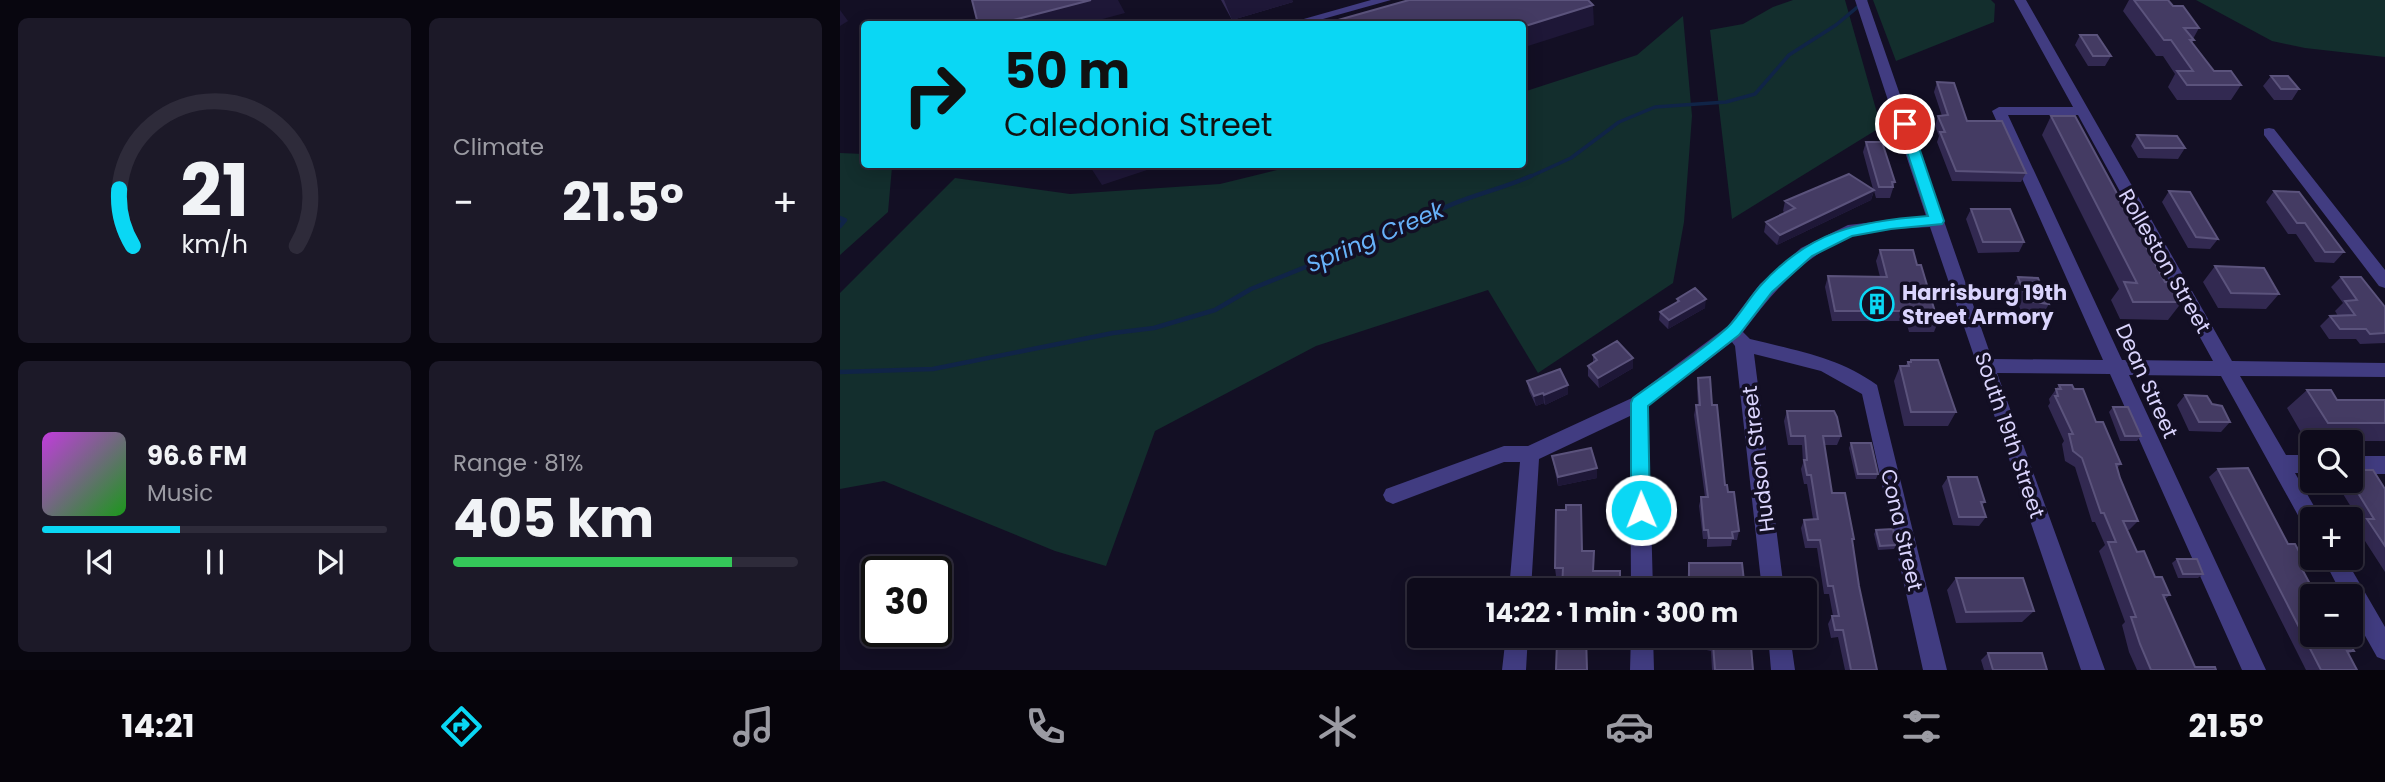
<!DOCTYPE html>
<html lang="en">
<head>
<meta charset="utf-8">
<style>
  :root { --surface:#0e0b1b; --page:#1c1928; --text:#f1f3f6; --muted:#9b9ba3; --line:#2e2b3a; --accent:#0ad7f4 }
  body { margin:0; font-family:Poppins,sans-serif; background:var(--page); color:var(--text); height:100vh; display:flex; flex-direction:column; font-size:26px; white-space:nowrap }
  * { box-sizing:border-box; margin:0 }
  p { font-size:23px; color:var(--muted) }
  .icon { flex:none; width:38px; height:38px; fill:none; stroke:currentColor; stroke-width:2; stroke-linecap:round; stroke-linejoin:round }
  .map { position:relative; flex:1; overflow:hidden }
  .sheet { display:flex; flex-direction:column; gap:18px; padding:18px; background:#08060f; width:840px }
  .sheet>* { flex:none }
  .banner { position:absolute; left:21px; top:21px; width:665px; height:147px; border-radius:7px; box-shadow:0 4px 18px #0003,0 0 0 2px var(--line); background:#0ad7f4; color:#111; overflow:hidden }
  .tools { position:absolute; left:1460px; top:430px; display:grid; gap:14px }
  .tools a { display:grid; place-items:center; width:63px; height:63px; border-radius:7px; background:var(--surface); box-shadow:0 4px 18px #0003,0 0 0 2px var(--line); font-size:35px }
  .speed { position:absolute; left:21px; top:556px; display:flex; gap:14px; font-size:35px; font-weight:700; text-align:center }
  .speed>* { display:grid; place-content:center; width:91px; height:91px; border-radius:50%; background:var(--surface); box-shadow:0 4px 18px #0003,0 0 0 2px var(--line); line-height:1 }
  .speed .limit { border:4px solid #111; border-radius:10px; background:#fff; color:#111 }
  .pin { position:absolute; display:grid; place-items:center; width:60px; height:60px; color:#fff; margin:-30px; border:4px solid #fff; border-radius:50%; box-shadow:0 2px 7px #0007 }
  .me { position:absolute; width:77px; margin:-38px; rotate:359deg; stroke-linejoin:round; filter:drop-shadow(0 0 5px #0008) }
  .turn { display:flex; align-items:center; gap:24px; height:147px; padding:0 28px; font-size:32px }
  .turn .icon { width:91px; height:91px; stroke-width:2.5 }
  .turn b { display:block; font-size:49px; line-height:60px }
  .big { font-size:52px; font-weight:700; line-height:1.1 }
  .sheet .widget { flex:1; display:flex; flex-direction:column; justify-content:center; gap:10px; min-width:0; padding:0 24px; border-radius:10px; background:var(--page) }
  .sheet .dial { align-items:center; gap:0 }
  .dial svg { height:182px; overflow:visible; fill:none; stroke:var(--line); stroke-width:7; stroke-linecap:round; text-anchor:middle }
  .dial text { fill:var(--text); stroke:none }
  .song { display:flex; align-items:center; gap:21px }
  .cover { width:84px; height:84px; border-radius:10px; background:linear-gradient(135deg,hsl(290 70% 55%),hsl(120 70% 35%)) }
  .played { height:7px; border-radius:4px; background:linear-gradient(90deg,var(--accent) 40%,var(--line) 40%) }
  .keys { display:flex; justify-content:space-around; direction:ltr }
  .heat { display:flex; justify-content:space-between; align-items:center; font-size:38px; direction:ltr }
  .charge { height:10px; border-radius:5px; background:linear-gradient(90deg,#34c759 81%,var(--line) 0) }
  .sheet .tiles { flex:1; display:grid; gap:18px; grid-template-columns:repeat(2,1fr) }
  .trip { position:absolute; left:567px; top:578px; width:410px; height:70px; border-radius:7px; background:var(--surface); box-shadow:0 4px 18px #0003,0 0 0 2px var(--line); font-weight:700; line-height:70px; text-align:center }
  .tabs { display:flex; height:112px; justify-content:space-around; align-items:center; background:#06040b; color:var(--muted) }
  .tabs .icon { width:49px; height:49px }
  .tabs .on { color:var(--accent) }
  .tabs b { font-size:32px; color:var(--text) }
  main { display:flex; flex:1; min-height:0 }
  .map>svg:first-child { display:block }
</style>
</head>
<body>
<main>
<section class="sheet">
<div class="tiles">
<div class="widget dial"><svg viewBox="0 0 100 80">
<path d="M14 69A42 42 0 1 1 86 69"/>
<path d="M14 69A42 42 0 0 1 8 44" stroke="#0ad7f4"/>
<text x="50" y="56" font-size="32" font-weight="700">21</text>
<text x="50" y="72" font-size="11">km/h</text>
</svg></div>
<div class="widget"><p>Climate</p>
<div class="heat"><a>−</a><b class="big">21.5°</b><a>+</a></div>
</div>
<div class="widget">
<div class="song"><i class="cover"></i><div><b>96.6 FM</b><p>Music</p></div></div>
<div class="played"></div>
<div class="keys"><svg class="icon" aria-label="previous" viewBox="0 0 24 24"><path d="M18 5L8 12l10 7zM5 5v14"/></svg><svg class="icon" aria-label="pause" viewBox="0 0 24 24"><path d="M8 5v14M16 5v14"/></svg><svg class="icon" aria-label="next" viewBox="0 0 24 24"><path d="M6 5l10 7-10 7zM19 5v14"/></svg></div>
</div>
<div class="widget"><p>Range · 81%</p><b class="big">405 km</b><div class="charge"></div></div>
</div>
</section>
<div class="map">
<svg width="1545" height="670" viewBox="0 0 1545 670">
  <rect width="100%" height="100%" fill="#130f24"/>
  <path fill="#132e2d" d="M953,0H1005L1041,127L892,219L870,30L903,24L933,7Z
    M1033,0H1151L1155,4L1154,22L1056,61Z
    M1356,0H1545V57L1465,48L1432,41Z
    M843,16L852,116L844,222L833,283L698,373L648,290L476,346L315,431L266,566L215,551L44,481L0,489V293L115,178L230,194L380,184L457,165L682,164L683,92L797,55Z
    M0,153L24,154V164L52,167L48,212L0,255Z"/>
  <g fill="none" stroke-linecap="round" stroke-linejoin="round">
    <path stroke="#102447" stroke-width="3.5" d="M687,178L731,158L779,122L815,107L886,102L915,94L949,55L996,25L1026,0"/>
    <path stroke="#102447" stroke-width="4.5" d="M0,218L5,220L0,226
      M0,372L93,369L273,333L314,328L375,310L411,289L582,220C615,198 655,192 691,176"/>
    <path fill="#413c81" fill-rule="evenodd" d="M531,0H551L465,24H446Z
      M1015,0H1027L1152,359L1263,360L1152,111L1159,107H1233L1174,0H1186L1392,361L1545,363V377L1400,376L1446,455H1472V473H1455L1482,520H1472V530L1465,528L1381,376L1289,375L1426,670H1402L1270,374L1157,373L1265,670H1241L1090,227C1065,229 1034,227 1010,237C963,256 932,293 903,332L910,339C954,350 999,357 1037,385L1107,670H1083L1022,394L981,371L914,354L944,590H922L895,346L892,342L808,406L813,590H791L790,416L699,459L691,590H669L680,462H664L553,504L546,501L543,495L546,489L664,446H688L792,398L888,326L920,284L961,248L1008,225L1086,216ZM1168,115H1238L1373,361L1282,360Z
      M1429,128L1434,129L1545,270V288L1539,286L1424,135V129Z
      M1510,456H1545V474H1510Z
      M1483,558H1505L1545,627V660L1537,657L1510,609V597H1503Z
      M666,635H688L686,670H662Z
      M791,635H813L814,670H790Z
      M928,635H950L955,670H931Z"/>
  </g>
  <path fill="#322951" d="M381,0H452L453,2L392,20Z
    M1289,0H1328L1333,6L1359,28L1353,39L1354,40L1352,43L1374,71L1401,85L1391,100H1337L1328,87L1335,74L1323,56H1316L1283,11Z
    M1240,35L1271,56L1265,66H1248L1235,45Z
    M1431,76L1459,89L1452,100H1434L1423,86Z
    M1097,82L1127,121L1186,173L1181,182L1112,181L1097,142L1099,136L1095,126L1098,116H1102L1094,92Z
    M1211,116L1325,282L1342,302L1328,320L1280,319L1271,300L1279,289L1202,135Z
    M1297,135L1345,148L1338,159L1298,158L1291,146Z
    M1026,142L1055,182L1050,198H1036L1034,191L1031,200L937,245L924,232L926,222L945,213L943,211L945,201L1033,189L1023,152Z
    M1329,191L1378,239L1370,249L1348,248L1322,202Z
    M1434,191L1504,252L1494,263L1475,262L1456,234H1448L1426,202Z
    M1131,209L1184,242L1179,252L1138,253L1126,219Z
    M1040,250L1077,265L1098,322L1094,332H1069L1066,321H992L985,287L988,276L1040,277L1036,261Z
    M1375,266L1439,294L1426,309L1378,308L1363,282Z
    M1178,277L1209,304L1203,314L1181,311L1172,288Z
    M1501,277L1545,307V343L1520,344L1516,339H1489L1480,326L1490,316H1498L1495,311L1503,303L1491,287Z
    M837,299L865,308L828,329L819,320L820,312L837,302Z
    M753,355L793,358V368L759,388L748,376V366L753,363Z
    M1071,360L1116,412L1108,426H1064L1054,381L1060,366H1065L1068,362H1070Z
    M858,378L872,405L885,485L888,492L899,531L897,540H892L891,546L867,547V539H863L859,506L861,497H865L854,415L856,405H858L857,388Z
    M687,381L728,394L705,405L704,403L696,406L689,391Z
    M1219,385L1234,389L1256,422L1281,464L1277,468L1280,478L1298,521L1289,530H1287L1297,552L1315,577L1330,595L1325,599L1355,667L1376,670H1297L1289,652L1282,625L1285,622L1259,551L1265,545L1255,522H1252L1235,467L1225,461L1222,444L1224,441L1208,406L1210,403L1209,399Z
    M1467,390L1497,400H1545V441H1466L1447,408Z
    M1345,395L1390,422L1381,432L1349,431L1337,405Z
    M1273,407L1301,436L1297,441H1280L1269,412Z
    M947,411L1001,436L997,445H984L992,493L1014,539L1012,543L1019,586L1037,670H1005L998,637L991,638L988,624L992,616H993L989,594H984L977,548H965L961,528L964,520L973,519L967,484H964L961,469L963,463L962,445H948L944,421Z
    M1011,443L1038,474L1036,479H1016L1009,448Z
    M712,456L757,478L718,486Z
    M1378,469L1448,544L1468,568L1464,572L1500,639L1514,651L1508,654L1517,670H1466L1369,477Z
    M1510,470L1545,489V572L1516,527L1521,523L1495,481H1510Z
    M1108,477L1145,502L1142,506L1146,517L1139,526L1113,525L1102,486Z
    M815,506L833,525L832,530L814,529Z
    M726,510L722,576H716L715,568Z
    M1036,530L1056,545L1054,549L1038,550L1034,534Z
    M1337,559L1363,574L1358,578H1338L1332,563Z
    M849,563L905,590H847L848,571Z
    M1116,578L1194,611L1182,622L1116,623L1107,590Z
    M746,635L717,648H713L712,641Z
    M857,635H910L913,670H872L871,651L858,648Z
    M1148,653L1207,670H1144L1141,660Z"/>
  <path fill="#1e1737" d="M251,0H278L285,13L244,24H158Z
    M384,0H452L453,2L392,20Z
    M753,5L754,25L682,48V27Z
    M0,10L8,21L0,26Z
    M325,164L262,185L249,165Z
    M1034,190L1031,200L937,245L940,235Z
    M866,299L865,308L828,329L829,320Z
    M793,358V368L759,388L758,378Z
    M728,385V394L705,405L704,395Z
    M703,393L704,403L696,406L694,396Z
    M757,468V478L718,486V477Z"/>
  <path fill="#443b63" stroke="#5b537c" stroke-width="2" d="M132,0H251L158,24H138Z
    M569,0H748L753,5L682,27V24H484Z
    M1294,0H1328L1333,6H1343L1359,28H1344L1354,40H1350L1374,71H1391L1401,85H1347L1337,71H1353L1331,40H1324Z
    M1240,35H1257L1271,56H1253Z
    M1431,76H1448L1459,89H1441Z
    M1097,82L1114,83L1127,121H1162L1186,173L1116,171L1100,132H1105L1098,116L1108,115Z
    M1211,116H1235L1325,282H1331L1342,302H1293L1284,282L1297,283Z
    M1297,135L1337,136L1345,148H1305Z
    M1026,142H1042L1055,182H1052L1053,187H1039Z
    M1009,174L1034,190L940,235L926,222L955,208L945,201Z
    M1329,191L1350,192L1378,239L1356,237Z
    M1434,191L1459,192L1504,252H1485L1465,223H1457Z
    M1131,209H1170L1184,242H1143Z
    M1040,250H1073L1077,265H1081L1098,322H1073L1070,311H995L988,276L1047,277Z
    M1375,266L1424,268L1439,294L1391,293Z
    M1178,277L1198,278L1209,304L1187,301Z
    M1501,277H1521L1545,307V333L1530,334L1526,329H1500L1490,316L1515,315L1505,301L1517,300Z
    M855,288L866,299L829,320L820,312L839,301L837,299Z
    M777,341L793,358L758,378L748,366L757,360L753,355Z
    M1071,360H1098L1116,412H1071L1060,366H1069L1068,362H1071Z
    M720,369L728,385L704,395L703,393L694,396L687,381Z
    M870,377L872,405H877L885,485H887L888,492H894L899,531L892,532L893,538H869L868,530H864L861,497H868L856,405H860L858,378Z
    M1219,385H1232L1234,389H1243L1256,422H1263L1281,464H1276L1280,478L1298,521H1283L1297,552L1304,551L1315,577H1322L1330,595H1323L1355,667H1375L1376,670H1311L1300,644L1291,617H1296L1268,542H1276L1264,513H1261L1242,458L1233,451L1229,434H1233L1215,396H1218L1216,389H1221Z
    M1467,390H1491L1497,400H1545V423H1488Z
    M1345,395L1367,396L1372,404L1382,406L1390,422H1359Z
    M1273,407H1288L1301,436H1285Z
    M947,411H994L997,417L1001,436H983L992,493H1005L1014,539H1012L1019,586L1037,670H1011L1003,630H995L992,616H999L993,586H988L980,540H968L964,520L978,519L971,475H967L964,460H967L965,436H951Z
    M1011,443H1031L1038,474H1018Z
    M751,448L757,468L718,477L712,456Z
    M1408,468L1448,544H1455L1468,568L1462,569L1477,597H1472V635H1498L1500,639H1507L1514,651H1507L1517,670H1481L1378,469Z
    M1510,470H1533L1545,489V546L1527,519H1534L1510,480Z
    M1108,477H1137L1145,502H1141L1146,517H1119Z
    M726,505H741L742,551H754L753,571H780V590H722L723,568H715L716,510H726Z
    M815,506H832L833,525H815Z
    M1053,529L1056,545L1040,546L1036,530Z
    M1337,559H1357L1363,574H1343Z
    M849,563H902L905,590H849Z
    M1116,578H1183L1194,611L1126,612Z
    M713,635H746L747,670H716L717,641H712Z
    M859,635H910L913,670H875L873,644L859,641Z
    M1148,653H1202L1207,670H1153Z"/>
  <path fill="#0ad7f4" stroke="#068c9f" stroke-width="2" d="M1065,120L1071,124L1104,221L1102,224L1051,229L1012,236L972,256L932,292L899,335L808,406L810,510L807,516L801,518L794,516L791,510V403L793,398C824,375 860,353 888,327C900,315 909,298 921,285C970,231 1018,221 1088,216L1058,124Z"/>
  <defs>
    <symbol id="building-ring" viewBox="-11 -11 22 22"><circle r="9.5" fill="#130f24" stroke="#0ad7f4" stroke-width="1.5"/><path d="M-4-6H4V6H1V3H-1V6H-4ZM-2.5-4.3h1.7v1.8h-1.7ZM.8-4.3h1.7v1.8H.8ZM-2.5-1h1.7V.8h-1.7ZM.8-1h1.7V.8H.8Z" fill="#0ad7f4"/></symbol>
  </defs>
  <g fill-rule="evenodd">
    <use href="#building-ring" x="1018" y="285" width="38" height="38"/>
  </g>
  <g text-anchor="middle" dominant-baseline="central" stroke-width="7" stroke-linejoin="round" paint-order="stroke">
    <g font-size="21" fill="#dad4fd" stroke="#130f24">
      <text transform="translate(1325 261) rotate(60)">Rolleston Street</text>
      <text transform="translate(1307 381) rotate(66)">Dean Street</text>
      <text transform="translate(1170 435) rotate(71)">South 19th Street</text>
      <text transform="translate(918 459) rotate(-97)">Hudson Street</text>
      <text transform="translate(1062 530) rotate(77)">Cona Street</text>
    </g>
    <g font-size="21" font-weight="bold" fill="#dad4fd" stroke="#130f24" text-anchor="start">
      <text x="1062" y="292">Harrisburg 19th<tspan x="1062" dy="24">Street Armory</tspan></text>
    </g>
    <g font-size="23" font-style="italic" fill="#67b2f9" stroke="#130f24">
      <text transform="translate(535 237) rotate(-23)">Spring Creek</text>
    </g>
  </g>
</svg>
<div class="tools">
<a><svg class="icon" aria-label="search" viewBox="0 0 24 24"><circle cx="10" cy="10" r="6"/><path d="M15 15l6 6"/></svg></a>
<a>+</a>
<a>−</a>
</div>
<div class="speed"><div class="limit">30</div></div>
<div class="pin" style="left:1065px;top:124px;background:#d93025"><svg class="icon" aria-label="arrive" viewBox="0 0 24 24"><path d="M6 21V4h12l-3 4 3 4H6"/></svg></div>
<svg class="me" style="left:801px;top:510px" viewBox="-20 -20 40 40"><circle r="17" fill="#0ad7f4" stroke="#fff" stroke-width="3"/><path d="M0-11L8 9 0 5-8 9z" fill="#fff"/></svg>
<div class="trip">14:22 · 1 min · 300 m</div>
<div class="banner">
<div class="turn"><svg class="icon" aria-label="right" viewBox="0 0 24 24"><path d="M7 20v-9h11M14 6l5 5-5 5"/></svg><div><b>50 m</b>Caledonia Street</div></div>
</div>
</div>
</main>
<nav class="tabs">
<b>14:21</b>
<svg class="icon on" aria-label="directions" viewBox="0 0 24 24"><path d="M12 3l9 9-9 9-9-9zM9 14v-3h6M13 9l2 2-2 2"/></svg>
<svg class="icon" aria-label="music" viewBox="0 0 24 24"><path d="M9 18V5l10-2v13"/><circle cx="6" cy="18" r="3"/><circle cx="16" cy="16" r="3"/></svg>
<svg class="icon" aria-label="phone" viewBox="0 0 24 24"><path d="M5 4h4l2 5-3 2q2 4 5 5l2-3 5 2v4C11 20 4 13 5 4z"/></svg>
<svg class="icon" aria-label="climate" viewBox="0 0 24 24"><path d="M12 3v18M4 7l16 10M4 17L20 7"/></svg>
<svg class="icon" aria-label="car" viewBox="0 0 24 24"><path d="M5 17H2v-5l4-1 3-4h7l3 4 3 1v5h-3M9 17h6M6 11h13"/><circle cx="7" cy="17" r="2"/><circle cx="17" cy="17" r="2"/></svg>
<svg class="icon" aria-label="filters" viewBox="0 0 24 24"><path d="M4 7h16M4 17h16"/><circle cx="9" cy="7" r="2"/><circle cx="15" cy="17" r="2"/></svg>
<b>21.5°</b>
</nav>
</body>
</html>
